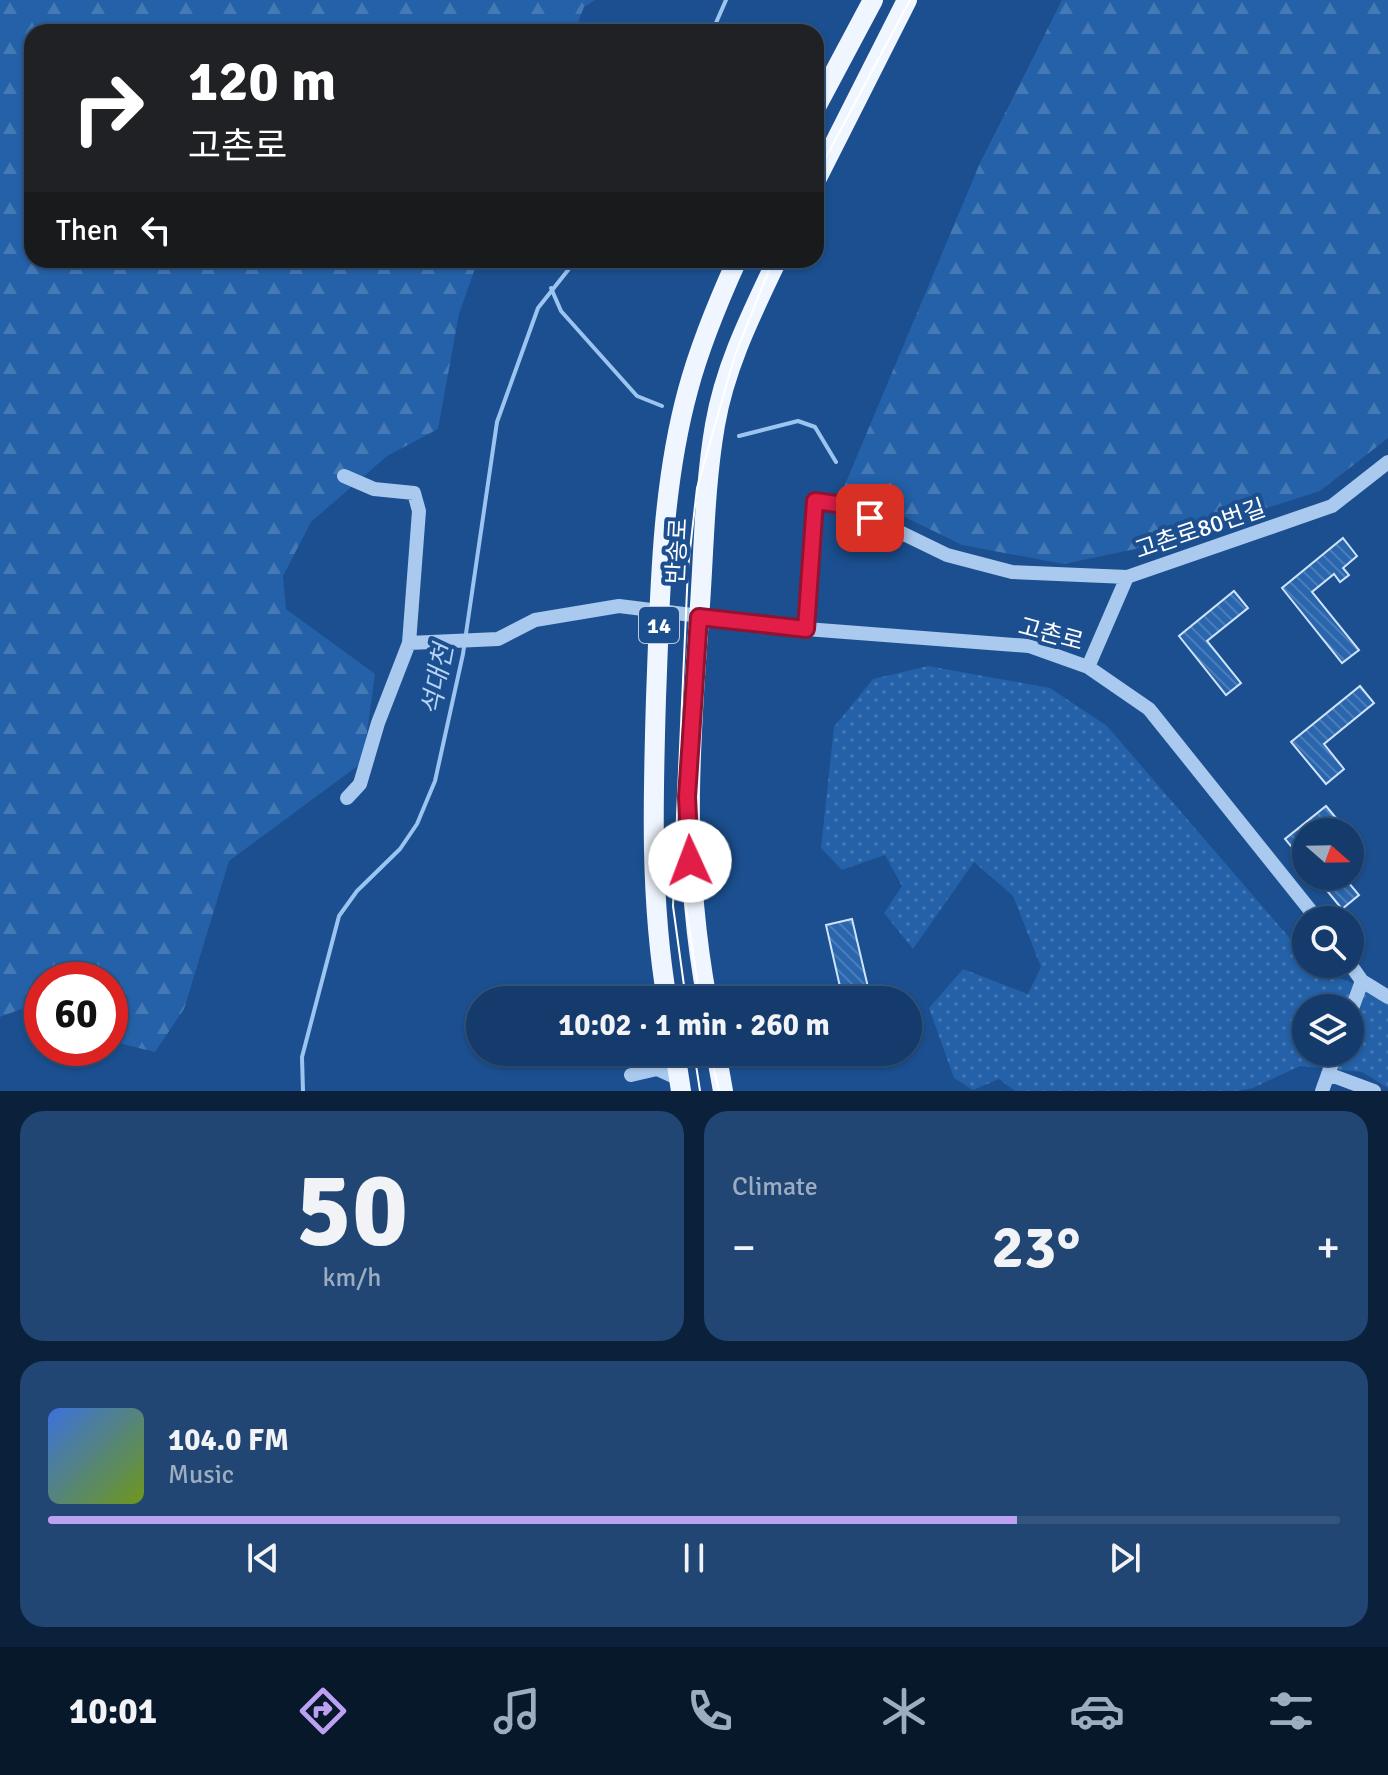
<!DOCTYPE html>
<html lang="en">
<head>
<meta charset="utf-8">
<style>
  :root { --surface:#143b6b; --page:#214673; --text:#f1f3f6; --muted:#9dadc1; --line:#33557e; --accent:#bca0f2 }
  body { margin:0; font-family:Signika,"Noto Sans KR",sans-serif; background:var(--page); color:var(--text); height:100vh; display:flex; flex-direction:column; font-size:30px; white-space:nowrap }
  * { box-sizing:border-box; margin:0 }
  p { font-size:26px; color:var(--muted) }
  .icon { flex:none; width:44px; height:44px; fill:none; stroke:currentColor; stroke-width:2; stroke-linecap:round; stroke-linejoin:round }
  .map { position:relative; height:1091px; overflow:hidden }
  .panel { display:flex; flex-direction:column; gap:20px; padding:20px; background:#0b203b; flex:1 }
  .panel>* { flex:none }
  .top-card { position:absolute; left:24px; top:24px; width:800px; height:244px; border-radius:24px; box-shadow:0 2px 6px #0004,0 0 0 2px var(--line); background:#202124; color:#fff; overflow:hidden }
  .needle { width:52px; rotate:110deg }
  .tools { position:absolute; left:1292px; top:818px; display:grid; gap:16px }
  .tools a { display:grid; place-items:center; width:72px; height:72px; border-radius:50%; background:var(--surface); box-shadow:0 2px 6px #0004,0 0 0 2px var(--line); font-size:40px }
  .speed { position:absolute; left:24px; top:962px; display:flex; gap:16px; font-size:40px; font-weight:700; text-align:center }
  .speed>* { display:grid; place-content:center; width:104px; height:104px; border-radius:50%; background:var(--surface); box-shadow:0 2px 6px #0004,0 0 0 2px var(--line); line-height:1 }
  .speed .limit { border:12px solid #d22; background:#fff; color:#111 }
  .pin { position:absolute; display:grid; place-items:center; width:68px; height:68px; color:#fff; margin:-34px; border-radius:16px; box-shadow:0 4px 12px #0006 }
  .me { position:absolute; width:88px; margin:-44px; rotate:358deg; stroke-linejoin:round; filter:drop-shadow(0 0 6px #0008) }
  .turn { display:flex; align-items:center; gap:28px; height:168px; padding:0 32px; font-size:36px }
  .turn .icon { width:104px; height:104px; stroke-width:2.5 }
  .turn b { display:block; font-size:56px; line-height:68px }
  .then { display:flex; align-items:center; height:76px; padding:0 32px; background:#0003; gap:16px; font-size:30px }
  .big { font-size:60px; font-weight:700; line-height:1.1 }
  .panel .card { flex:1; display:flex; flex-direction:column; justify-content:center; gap:12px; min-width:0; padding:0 28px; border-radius:24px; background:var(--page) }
  .panel .dial { align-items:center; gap:0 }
  .dial b { font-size:104px; line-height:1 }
  .song { display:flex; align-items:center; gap:24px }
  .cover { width:96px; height:96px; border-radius:12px; background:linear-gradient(135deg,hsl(220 70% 55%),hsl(80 70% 35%)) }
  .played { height:8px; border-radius:4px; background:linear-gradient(90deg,var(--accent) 75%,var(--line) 75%) }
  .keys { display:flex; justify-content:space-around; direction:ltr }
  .heat { display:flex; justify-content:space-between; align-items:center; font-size:44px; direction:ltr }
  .panel .tiles { flex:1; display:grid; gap:20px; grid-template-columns:1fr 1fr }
  .card:last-child { grid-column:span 2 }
  .trip { position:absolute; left:466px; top:986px; width:456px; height:80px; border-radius:40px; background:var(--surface); box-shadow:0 2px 6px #0004,0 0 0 2px var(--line); font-weight:700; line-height:80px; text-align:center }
  .menu { display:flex; height:128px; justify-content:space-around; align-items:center; background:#08182b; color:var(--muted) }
  .menu .icon { width:56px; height:56px }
  .menu .on { color:var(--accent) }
  .menu b { font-size:36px; color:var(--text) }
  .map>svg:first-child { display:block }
</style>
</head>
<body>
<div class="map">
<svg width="1388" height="1091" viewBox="0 0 1388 1091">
  <defs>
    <pattern id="grass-dots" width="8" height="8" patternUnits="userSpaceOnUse" patternTransform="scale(2)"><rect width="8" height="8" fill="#2461a8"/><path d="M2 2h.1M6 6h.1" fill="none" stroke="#4579b5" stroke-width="1.8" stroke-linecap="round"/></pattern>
    <pattern id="forest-firs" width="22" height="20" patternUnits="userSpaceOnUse" patternTransform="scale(2)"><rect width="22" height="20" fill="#2461a8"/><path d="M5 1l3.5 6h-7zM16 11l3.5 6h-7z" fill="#4579b5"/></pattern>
    <pattern id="building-back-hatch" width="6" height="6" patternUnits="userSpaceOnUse" patternTransform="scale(2)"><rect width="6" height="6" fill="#2a66ad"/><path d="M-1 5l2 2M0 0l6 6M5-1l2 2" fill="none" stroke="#4a7db9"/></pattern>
  </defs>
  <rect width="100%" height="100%" fill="#1b4f8f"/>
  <path fill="url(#grass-dots)" fill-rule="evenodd" d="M928,666L1050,688L1107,726L1306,957V964L1388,998V1088L1362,1072L1300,1066L1253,1088L1237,1091H1015L999,1079L973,1090L954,1078L929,1008L963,969L1028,994L1041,967L1013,896L974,862L913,949L884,913L902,886L885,855L842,870L821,848L834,727L873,679ZM1306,1008H1350V1052H1306Z"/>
  <path fill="url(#forest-firs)" d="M0,0H595L584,7L574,32H32V260H478L459,314L438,429L387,456L311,522L283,576L286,609L375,674L363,762L229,861L184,1009L155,1052L110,1041V980H42V1001L0,1017Z
    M1062,0H1388V438L1320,491L1145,547L1064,564L962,545L844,487L980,163Z"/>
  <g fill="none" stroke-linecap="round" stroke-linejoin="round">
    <path stroke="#9cc4f0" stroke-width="4" d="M712,32L726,0
      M551,288L561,311L637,396L662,406
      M739,436L798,421L815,427L836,462
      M303,1091L302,1057L339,916L357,891L400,849L417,824L435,781L463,654L497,422L538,308L576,260"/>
  </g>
  <path fill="url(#building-back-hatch)" stroke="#cfe3fa" stroke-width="2" d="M1343,538L1357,556L1343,568L1349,575L1340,582L1334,574L1312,592L1359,650L1342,663L1282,588Z
    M1234,591L1248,608L1207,641L1241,683L1226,695L1179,636Z
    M1360,686L1374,703L1324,744L1344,769L1326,784L1291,742Z
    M1326,806L1341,824L1332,832H1306V864L1285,839Z
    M1315,876H1343L1359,895L1342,909Z
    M852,919L871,1000H843L826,925Z"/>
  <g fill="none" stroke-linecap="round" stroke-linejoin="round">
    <path stroke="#a9c9ee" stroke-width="14" d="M344,476L374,489L414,493L419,511L409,643L498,639L535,620L619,606L806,629L1029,646L1088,667L1149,709L1318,920
      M806,629L815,501L844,505L947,555L1012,572L1127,577L1332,506L1388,462
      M1088,667L1127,577
      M347,798L360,784L378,723L409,643
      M1350,964L1362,981L1350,1014
      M1362,981L1388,997
      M1328,1074L1374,1091
      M631,1075L657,1069L679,1079
      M1322,1091L1336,1052"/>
    <path stroke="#f0f6ff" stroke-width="20" d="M816,107L873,0
      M816,180L907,0
      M667,1000C650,900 653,799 656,698C660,596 661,489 688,390C700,345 718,302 737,260
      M707,1000C682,865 689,754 699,619C704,554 704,489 715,425C725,366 752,313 777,260
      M675,1052L681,1091
      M716,1052L723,1091"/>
    <path stroke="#fff" stroke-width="2" d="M816,176L910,0
      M684,894L700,1000
      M686,1000L673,906L688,568L697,488L735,355L773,260
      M694,1052L700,1091
      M710,1052L719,1091"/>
  </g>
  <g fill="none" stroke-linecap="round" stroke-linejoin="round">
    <defs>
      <path id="route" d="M690,861L687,797L699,617L806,629L815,501L844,505L870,518"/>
    </defs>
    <use href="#route" stroke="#92132f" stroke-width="20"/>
    <use href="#route" stroke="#e11d48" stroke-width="14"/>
  </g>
  <g text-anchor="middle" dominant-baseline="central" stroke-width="8" stroke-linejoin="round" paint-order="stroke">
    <rect fill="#1b4f8f" stroke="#bbcadd" stroke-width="2" x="639" y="607" width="40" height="36" rx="6"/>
    <g font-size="22" font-weight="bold" fill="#fff">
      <text x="659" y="625">14</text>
    </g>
    <g font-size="24" fill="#fff" stroke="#1b4f8f">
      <text transform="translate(1200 529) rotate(-19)">고촌로80번길</text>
      <text transform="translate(677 551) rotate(-87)">반송로</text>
      <text transform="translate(1051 634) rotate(15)">고촌로</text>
    </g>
    <g font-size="26" font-style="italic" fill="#b5d3f5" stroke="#1b4f8f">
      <text transform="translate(438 680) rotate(-79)">석대천</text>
    </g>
  </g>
</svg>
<div class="tools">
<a><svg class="needle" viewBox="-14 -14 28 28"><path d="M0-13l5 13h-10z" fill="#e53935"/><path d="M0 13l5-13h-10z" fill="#9dadc1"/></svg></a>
<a><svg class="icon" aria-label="search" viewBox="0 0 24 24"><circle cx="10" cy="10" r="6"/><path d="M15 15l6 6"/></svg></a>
<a><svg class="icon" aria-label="layers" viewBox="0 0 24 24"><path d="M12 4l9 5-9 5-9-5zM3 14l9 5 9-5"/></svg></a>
</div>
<div class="speed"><div class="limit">60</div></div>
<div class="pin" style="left:870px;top:518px;background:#d93025"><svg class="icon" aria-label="arrive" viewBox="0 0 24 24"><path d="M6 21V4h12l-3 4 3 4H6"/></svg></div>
<svg class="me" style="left:690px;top:861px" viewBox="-20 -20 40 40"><circle r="19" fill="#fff"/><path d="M0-13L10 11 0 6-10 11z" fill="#e11d48"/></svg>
<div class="trip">10:02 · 1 min · 260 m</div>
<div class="top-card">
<div class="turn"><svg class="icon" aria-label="right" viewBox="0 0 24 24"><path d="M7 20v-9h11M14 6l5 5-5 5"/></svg><div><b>120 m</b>고촌로</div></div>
<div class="then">Then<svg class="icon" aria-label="left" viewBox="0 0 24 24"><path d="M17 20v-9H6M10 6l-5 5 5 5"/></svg></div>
</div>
</div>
<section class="panel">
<div class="tiles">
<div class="card dial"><b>50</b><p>km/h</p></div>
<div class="card"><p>Climate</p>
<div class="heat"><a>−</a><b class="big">23°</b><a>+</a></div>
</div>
<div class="card">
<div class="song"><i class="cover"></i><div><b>104.0 FM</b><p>Music</p></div></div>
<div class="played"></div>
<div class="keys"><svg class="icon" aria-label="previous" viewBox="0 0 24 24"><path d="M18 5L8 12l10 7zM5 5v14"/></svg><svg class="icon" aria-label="pause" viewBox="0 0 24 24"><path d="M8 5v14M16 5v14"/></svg><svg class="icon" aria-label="next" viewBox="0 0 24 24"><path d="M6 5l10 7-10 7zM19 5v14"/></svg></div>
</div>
</div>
</section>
<nav class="menu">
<b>10:01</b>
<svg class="icon on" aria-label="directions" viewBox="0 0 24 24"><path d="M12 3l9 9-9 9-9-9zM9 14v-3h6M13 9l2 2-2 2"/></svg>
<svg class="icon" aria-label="music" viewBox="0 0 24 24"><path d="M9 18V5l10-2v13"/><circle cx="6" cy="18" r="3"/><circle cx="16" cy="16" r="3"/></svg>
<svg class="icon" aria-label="phone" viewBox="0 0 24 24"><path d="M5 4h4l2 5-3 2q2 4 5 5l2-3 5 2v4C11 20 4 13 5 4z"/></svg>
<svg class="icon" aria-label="climate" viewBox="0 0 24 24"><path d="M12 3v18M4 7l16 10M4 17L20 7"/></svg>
<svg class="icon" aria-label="car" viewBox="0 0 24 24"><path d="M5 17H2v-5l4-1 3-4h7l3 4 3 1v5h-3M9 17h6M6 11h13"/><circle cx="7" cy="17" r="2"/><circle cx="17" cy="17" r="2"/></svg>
<svg class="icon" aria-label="filters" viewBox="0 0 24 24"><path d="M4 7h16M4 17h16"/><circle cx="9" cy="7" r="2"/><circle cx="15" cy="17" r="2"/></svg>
</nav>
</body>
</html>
